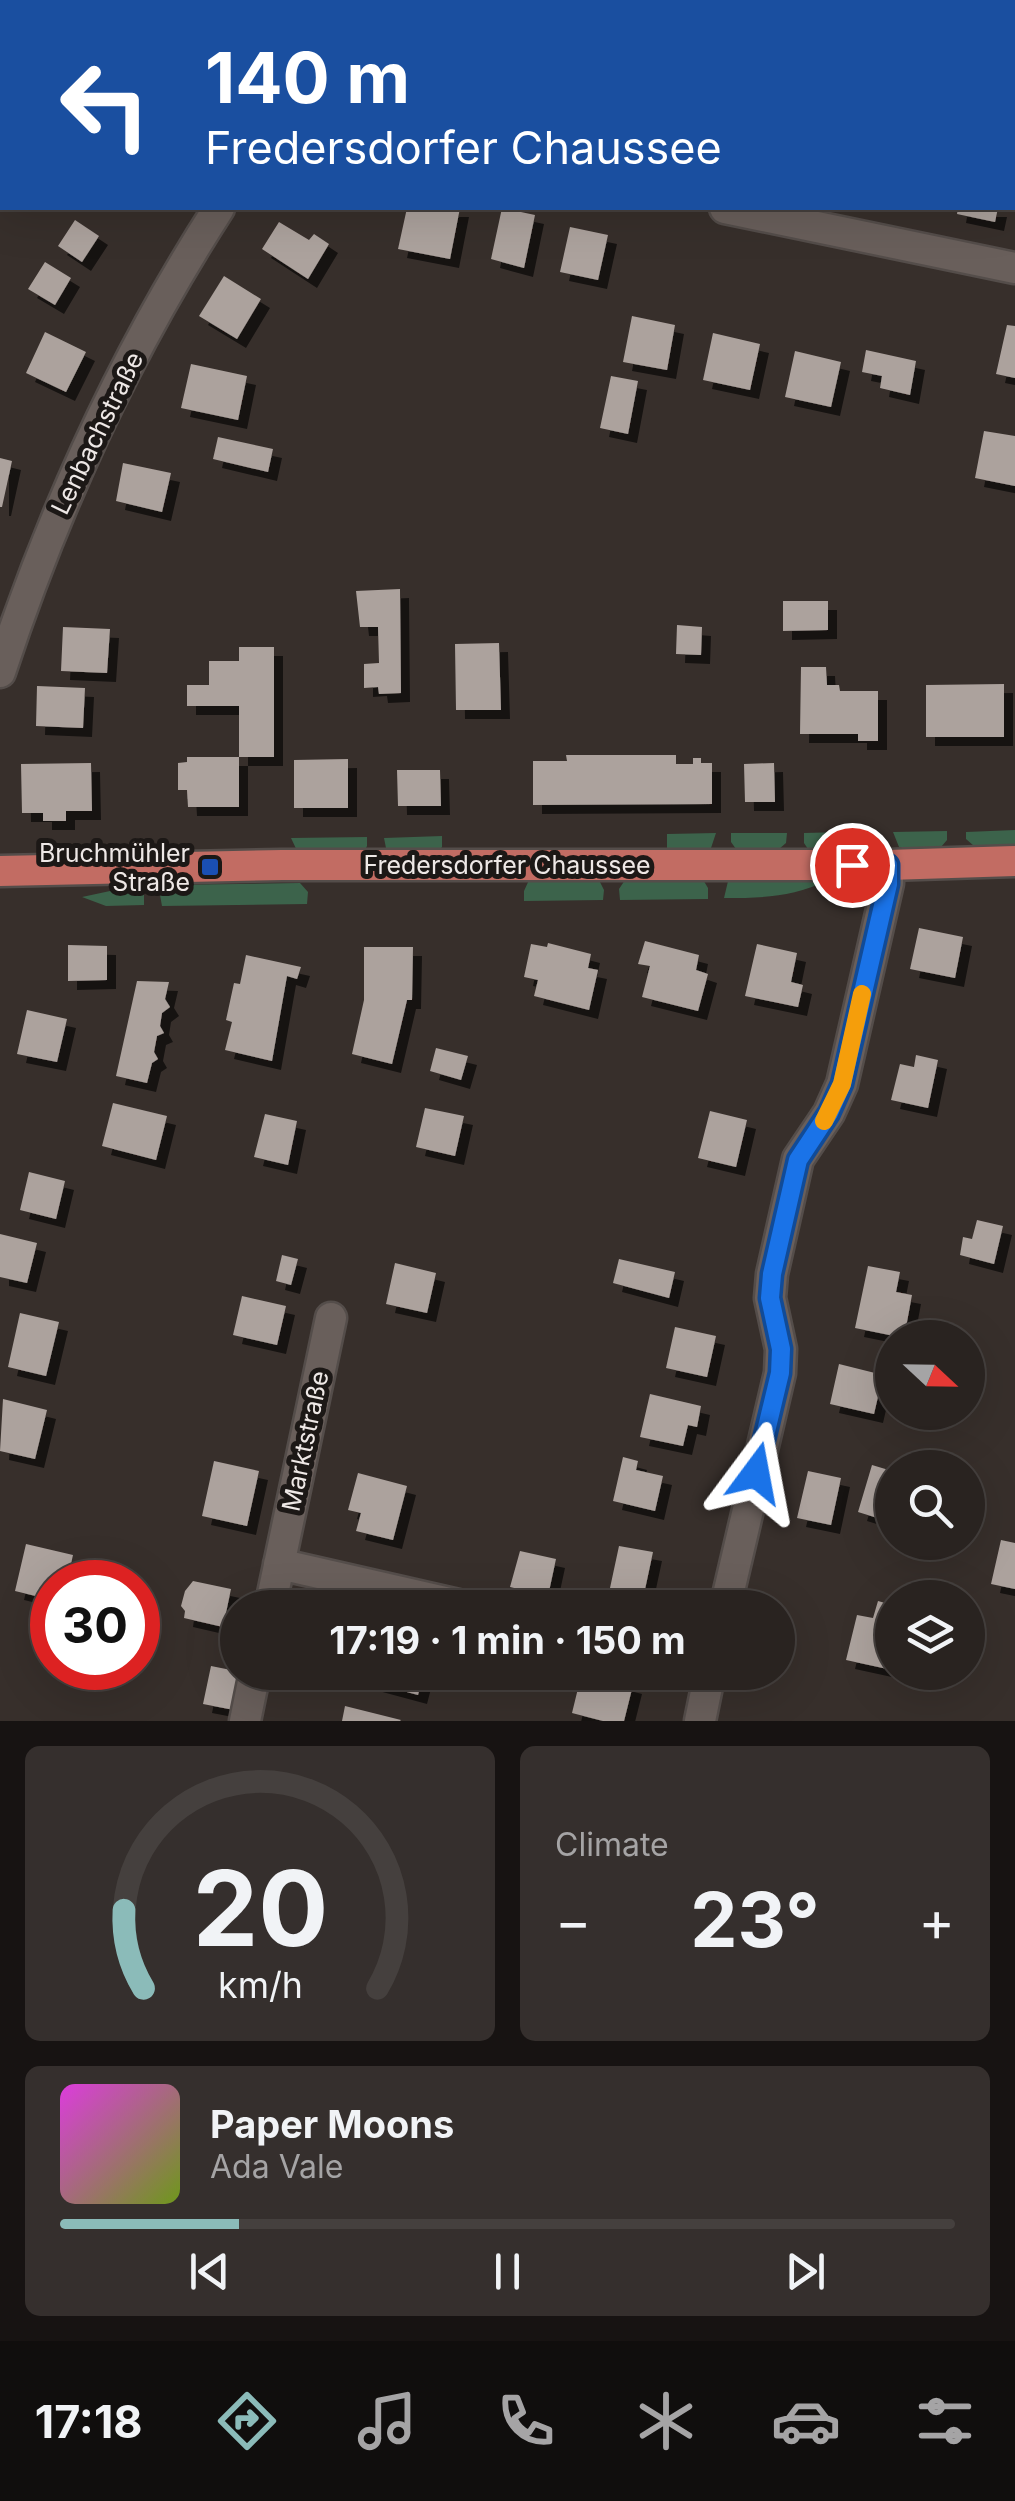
<!DOCTYPE html>
<html lang="en">
<head>
<meta charset="utf-8">
<style>
  :root { --surface:#292320; --page:#352f2d; --text:#f1f3f6; --muted:#a5a4a5; --line:#45403e; --accent:#8bbbb9 }
  body { margin:0; font-family:Inter,sans-serif; background:var(--page); color:var(--text); height:100vh; display:flex; flex-direction:column; font-size:38px; white-space:nowrap }
  * { box-sizing:border-box; margin:0 }
  p { font-size:32px; color:var(--muted) }
  .icon { flex:none; width:55px; height:55px; fill:none; stroke:currentColor; stroke-width:2; stroke-linecap:round; stroke-linejoin:round }
  .map { position:relative; height:1721px; overflow:hidden }
  .drawer { display:flex; flex-direction:column; gap:25px; padding:25px; background:#171312; flex:1 }
  .drawer>* { flex:none }
  .top-card { position:absolute; left:0px; top:0px; width:1015px; height:210px; box-shadow:0 10px 40px #0002,0 0 0 2px var(--line); background:#1a4fa0; color:#fff; overflow:hidden }
  .needle { width:65px; rotate:112deg }
  .tools { position:absolute; left:875px; top:1320px; display:grid; gap:20px }
  .tools a { display:grid; place-items:center; width:110px; height:110px; border-radius:50%; background:var(--surface); box-shadow:0 10px 40px #0002,0 0 0 2px var(--line); font-size:50px }
  .speed { position:absolute; left:30px; top:1560px; display:flex; gap:20px; font-size:50px; font-weight:700; text-align:center }
  .speed>* { display:grid; place-content:center; width:130px; height:130px; border-radius:50%; background:var(--surface); box-shadow:0 10px 40px #0002,0 0 0 2px var(--line); line-height:1 }
  .speed .limit { border:15px solid #d22; background:#fff; color:#111 }
  .pin { position:absolute; display:grid; place-items:center; width:85px; height:85px; color:#fff; margin:-42px; border:5px solid #fff; border-radius:50%; box-shadow:0 2px 10px #0007 }
  .me { position:absolute; width:110px; margin:-55px; rotate:13deg; stroke-linejoin:round; filter:drop-shadow(0 0 8px #0008) }
  .turn { display:flex; align-items:center; gap:35px; height:210px; padding:0 40px; font-size:45px }
  .turn .icon { width:130px; height:130px; stroke-width:2.5 }
  .turn b { display:block; font-size:70px; line-height:85px }
  .big { font-size:75px; font-weight:700; line-height:1.1 }
  .drawer .widget { flex:1; display:flex; flex-direction:column; justify-content:center; gap:15px; min-width:0; padding:0 35px; border-radius:15px; background:var(--page) }
  .drawer .dial { align-items:center; gap:0 }
  .dial svg { height:260px; overflow:visible; fill:none; stroke:var(--line); stroke-width:7; stroke-linecap:round; text-anchor:middle }
  .dial text { fill:var(--text); stroke:none }
  .song { display:flex; align-items:center; gap:30px }
  .cover { width:120px; height:120px; border-radius:15px; background:linear-gradient(135deg,hsl(300 70% 55%),hsl(80 70% 35%)) }
  .played { height:10px; border-radius:5px; background:linear-gradient(90deg,var(--accent) 20%,var(--line) 20%) }
  .keys { display:flex; justify-content:space-around; direction:ltr }
  .heat { display:flex; justify-content:space-between; align-items:center; font-size:55px; direction:ltr }
  .drawer .tiles { flex:1; display:grid; gap:25px; grid-template-columns:1fr 1fr }
  .widget:last-child { grid-column:span 2 }
  .trip { position:absolute; left:220px; top:1590px; width:575px; height:100px; border-radius:50px; background:var(--surface); box-shadow:0 10px 40px #0002,0 0 0 2px var(--line); font-weight:700; line-height:100px; text-align:center }
  .tab-bar { display:flex; height:160px; justify-content:space-around; align-items:center; background:#100e0d; color:var(--muted) }
  .tab-bar .icon { width:70px; height:70px }
  .tab-bar .current { color:var(--accent) }
  .tab-bar b { font-size:45px; color:var(--text) }
  .map>svg:first-child { display:block }
</style>
</head>
<body>
<div class="map">
<svg width="1015" height="1721" viewBox="0 0 1015 1721">
  <defs>
    <filter id="shadow"><feDropShadow dx="9" dy="9" stdDeviation="0" flood-color="#0009"/></filter>
  </defs>
  <rect width="100%" height="100%" fill="#372f2b"/>
  <path fill="#3c634b" d="M1015,830V847L974,846L966,839V832Z
    M947,831V840L941,847H899L893,832Z
    M845,832L846,848L808,849L804,843V833Z
    M716,833L710,851H667V834Z
    M731,833H787L786,843L779,849H736L731,842Z
    M442,836V847L436,854L387,853L384,838Z
    M367,837V846L363,854L299,855L291,838Z
    M729,877H829V880C791,897 766,898 724,898Z
    M702,878L708,888V899L620,900L619,889L625,880Z
    M529,880H599L604,890L603,900L524,901V891Z
    M300,883L308,892L307,904L162,906L160,895L165,885Z
    M138,885L144,894V905L106,906L82,897Z"/>
  <path fill="#aca29d" filter="url(#shadow)" d="M407,208H460L450,259L398,249Z
    M502,208L535,215L524,268L491,259Z
    M958,208H998L995,222L957,214Z
    M75,220L99,236L82,262L58,246Z
    M279,222L309,240L314,234L329,244L308,279L262,249Z
    M570,227L608,235L598,280L560,272Z
    M45,262L71,278L55,305L28,289Z
    M224,276L261,299L237,339L199,316Z
    M632,316L675,325L667,370L623,362Z
    M1007,325L1015,326V378L996,374Z
    M45,332L86,352L66,392L26,373Z
    M713,333L760,344L750,390L703,380Z
    M866,350L916,361L910,395L880,388L882,376L862,372Z
    M795,351L841,362L831,407L785,397Z
    M191,364L247,376L238,420L181,408Z
    M611,376L638,381L628,434L600,428Z
    M984,431L1015,436V486L975,478Z
    M218,437L273,449L268,472L213,459Z
    M0,458L12,461L2,507H0Z
    M123,463L171,473L162,512L116,501Z
    M400,589L401,693L379,694L378,687L364,688V664L379,663L378,627H360L356,591Z
    M783,601H828V630L783,631Z
    M677,625L702,627L701,655L676,654Z
    M63,627L110,629L107,673L61,671Z
    M499,643L501,710H456L455,644Z
    M239,647H274V757H239V807H188L187,790H178V763L187,762V757H239V706H187V685H209V661H239Z
    M801,667H826L827,685H839L840,691H878V741H858V734H800Z
    M1004,684V737H926V685Z
    M37,686L85,688L83,728L36,726Z
    M566,755H676V764H693V758H701V763H712V804L533,805V761H567Z
    M348,759V808H294V760Z
    M91,763L92,811H66V821H43V813H22L21,764Z
    M774,763L775,802H745L744,764Z
    M397,770H440L441,806H398Z
    M919,928L963,937L955,978L910,969Z
    M645,941L699,955L696,970L708,974L698,1011L642,997L650,966L638,964Z
    M548,943L591,954L588,968L598,970L589,1010L534,996L538,980L524,977L531,944L547,947Z
    M757,944L797,953L791,982L803,985L798,1007L745,996Z
    M68,945L107,946V980L68,981Z
    M364,947H413L412,1000H407L392,1064L352,1054L364,1000Z
    M246,955L301,967L297,979L287,976L272,1061L225,1050L232,1022L226,1020L234,983L240,984Z
    M137,981L169,982L165,999L170,1007L162,1013L160,1026L164,1033L157,1036L154,1052L158,1059L152,1063L147,1083L116,1076Z
    M27,1010L67,1019L57,1062L17,1054Z
    M436,1048L468,1056L461,1080L430,1071Z
    M916,1055L938,1060L928,1108L891,1100L900,1064L914,1067Z
    M113,1103L167,1116L156,1160L102,1146Z
    M425,1108L464,1116L455,1156L416,1147Z
    M710,1111L747,1120L736,1167L698,1158Z
    M265,1114L297,1121L288,1165L254,1157Z
    M29,1172L65,1181L56,1219L20,1210Z
    M977,1220L1003,1226L994,1264L960,1255L963,1237L972,1239Z
    M0,1234L37,1243L27,1283L0,1277Z
    M282,1255L298,1259L291,1285L276,1281Z
    M619,1259L675,1272L669,1298L613,1283Z
    M395,1263L436,1273L427,1313L386,1304Z
    M868,1266L900,1272L896,1292L912,1295L904,1338L855,1328Z
    M242,1296L286,1306L277,1345L233,1335Z
    M20,1313L59,1322L46,1376L8,1367Z
    M675,1327L716,1336L707,1377L666,1368Z
    M839,1364L883,1375L874,1414L830,1404Z
    M650,1394L701,1406L697,1427L688,1425L683,1446L640,1437Z
    M3,1399L47,1410L35,1459L0,1451Z
    M623,1457L638,1461L636,1470L663,1476L655,1511L613,1501Z
    M214,1461L259,1471L247,1526L202,1516Z
    M872,1465L892,1471V1491L884,1520L858,1512Z
    M808,1471L841,1478L831,1525L797,1518Z
    M358,1473L407,1486L393,1540L356,1531L361,1513L348,1510Z
    M1001,1540L1015,1543V1589L991,1584Z
    M26,1544L73,1555L67,1582H52V1600L15,1591Z
    M619,1546L653,1552L641,1608L607,1602Z
    M520,1551L556,1559L548,1596L510,1587Z
    M193,1581L231,1589L223,1627L184,1618L185,1611L181,1606L185,1591Z
    M878,1601L892,1605V1670L846,1660L857,1615L873,1618Z
    M211,1666L241,1672L234,1710L203,1704Z
    M368,1672H424L418,1695L366,1681Z
    M582,1672L633,1685L624,1721H603L572,1713Z
    M345,1706L401,1720L400,1721H342Z"/>
  <g fill="none" stroke-linecap="round" stroke-linejoin="round">
    <defs>
      <path id="minor" d="M90,2H92
        M357,2L359,0
        M725,208L1015,268
        M0,672C54,508 126,352 219,208
        M279,1564L472,1608
        M270,1608L331,1318
        M725,1608L780,1373L781,1349L770,1298L772,1274L798,1159L829,1113L842,1084L888,883V865
        M245,1721L255,1672
        M700,1721L710,1672"/>
      <path id="major" d="M0,871L282,865H888L1015,861"/>
    </defs>
    <use href="#minor" stroke="#544d4a" stroke-width="35"/>
    <use href="#major" stroke="#544d4a" stroke-width="35"/>
    <use href="#minor" stroke="#695f5b" stroke-width="30"/>
    <use href="#major" stroke="#c26c63" stroke-width="30"/>
  </g>
  <g fill="none" stroke-linecap="round" stroke-linejoin="round">
    <defs>
      <path id="route" d="M756,1473L780,1373L781,1349L770,1298L772,1274L798,1160L829,1113L842,1084L888,884V865H852"/>
    </defs>
    <use href="#route" stroke="#114b97" stroke-width="25"/>
    <use href="#route" stroke="#1a73e8" stroke-width="18"/>
    <path stroke="#f59e0b" stroke-width="18" d="M824,1121L842,1084L862,994"/>
  </g>
  <rect fill="#1a4fb4" stroke="#1c1816" stroke-width="4" x="200" y="857" width="20" height="20" rx="5"/>
  <g text-anchor="middle" dominant-baseline="central" stroke-width="10" stroke-linejoin="round" paint-order="stroke">
    <g font-size="25" fill="#eee8e6" stroke="#1c1816">
      <text transform="translate(97 433) rotate(-64)">Lenbachstraße</text>
      <text x="507" y="865">Fredersdorfer Chaussee</text>
      <text transform="translate(305 1441) rotate(-78)">Marktstraße</text>
    </g>
    <g font-size="25" fill="#eee8e6" stroke="#1c1816" text-anchor="end">
      <text x="190" y="853">Bruchmühler<tspan x="190" dy="29">Straße</tspan></text>
    </g>
  </g>
</svg>
<div class="tools">
<a><svg class="needle" viewBox="-14 -14 28 28"><path d="M0-13l5 13h-10z" fill="#e53935"/><path d="M0 13l5-13h-10z" fill="#a5a4a5"/></svg></a>
<a><svg class="icon" aria-label="search" viewBox="0 0 24 24"><circle cx="10" cy="10" r="6"/><path d="M15 15l6 6"/></svg></a>
<a><svg class="icon" aria-label="layers" viewBox="0 0 24 24"><path d="M12 4l9 5-9 5-9-5zM3 14l9 5 9-5"/></svg></a>
</div>
<div class="speed"><div class="limit">30</div></div>
<div class="pin" style="left:852px;top:865px;background:#d93025"><svg class="icon" aria-label="arrive" viewBox="0 0 24 24"><path d="M6 21V4h12l-3 4 3 4H6"/></svg></div>
<svg class="me" style="left:756px;top:1473px" viewBox="-20 -20 40 40"><path d="M0-17L14 15 0 8-14 15z" fill="#1a73e8" stroke="#fff" stroke-width="4"/></svg>
<div class="trip">17:19 · 1 min · 150 m</div>
<div class="top-card">
<div class="turn"><svg class="icon" aria-label="left" viewBox="0 0 24 24"><path d="M17 20v-9H6M10 6l-5 5 5 5"/></svg><div><b>140 m</b>Fredersdorfer Chaussee</div></div>
</div>
</div>
<section class="drawer">
<div class="tiles">
<div class="widget dial"><svg viewBox="0 0 100 80">
<path d="M14 69A42 42 0 1 1 86 69"/>
<path d="M14 69A42 42 0 0 1 8 45" stroke="#8bbbb9"/>
<text x="50" y="56" font-size="32" font-weight="700">20</text>
<text x="50" y="72" font-size="11">km/h</text>
</svg></div>
<div class="widget"><p>Climate</p>
<div class="heat"><a>−</a><b class="big">23°</b><a>+</a></div>
</div>
<div class="widget">
<div class="song"><i class="cover"></i><div><b>Paper Moons</b><p>Ada Vale</p></div></div>
<div class="played"></div>
<div class="keys"><svg class="icon" aria-label="previous" viewBox="0 0 24 24"><path d="M18 5L8 12l10 7zM5 5v14"/></svg><svg class="icon" aria-label="pause" viewBox="0 0 24 24"><path d="M8 5v14M16 5v14"/></svg><svg class="icon" aria-label="next" viewBox="0 0 24 24"><path d="M6 5l10 7-10 7zM19 5v14"/></svg></div>
</div>
</div>
</section>
<nav class="tab-bar">
<b>17:18</b>
<svg class="icon current" aria-label="directions" viewBox="0 0 24 24"><path d="M12 3l9 9-9 9-9-9zM9 14v-3h6M13 9l2 2-2 2"/></svg>
<svg class="icon" aria-label="music" viewBox="0 0 24 24"><path d="M9 18V5l10-2v13"/><circle cx="6" cy="18" r="3"/><circle cx="16" cy="16" r="3"/></svg>
<svg class="icon" aria-label="phone" viewBox="0 0 24 24"><path d="M5 4h4l2 5-3 2q2 4 5 5l2-3 5 2v4C11 20 4 13 5 4z"/></svg>
<svg class="icon" aria-label="climate" viewBox="0 0 24 24"><path d="M12 3v18M4 7l16 10M4 17L20 7"/></svg>
<svg class="icon" aria-label="car" viewBox="0 0 24 24"><path d="M5 17H2v-5l4-1 3-4h7l3 4 3 1v5h-3M9 17h6M6 11h13"/><circle cx="7" cy="17" r="2"/><circle cx="17" cy="17" r="2"/></svg>
<svg class="icon" aria-label="filters" viewBox="0 0 24 24"><path d="M4 7h16M4 17h16"/><circle cx="9" cy="7" r="2"/><circle cx="15" cy="17" r="2"/></svg>
</nav>
</body>
</html>
